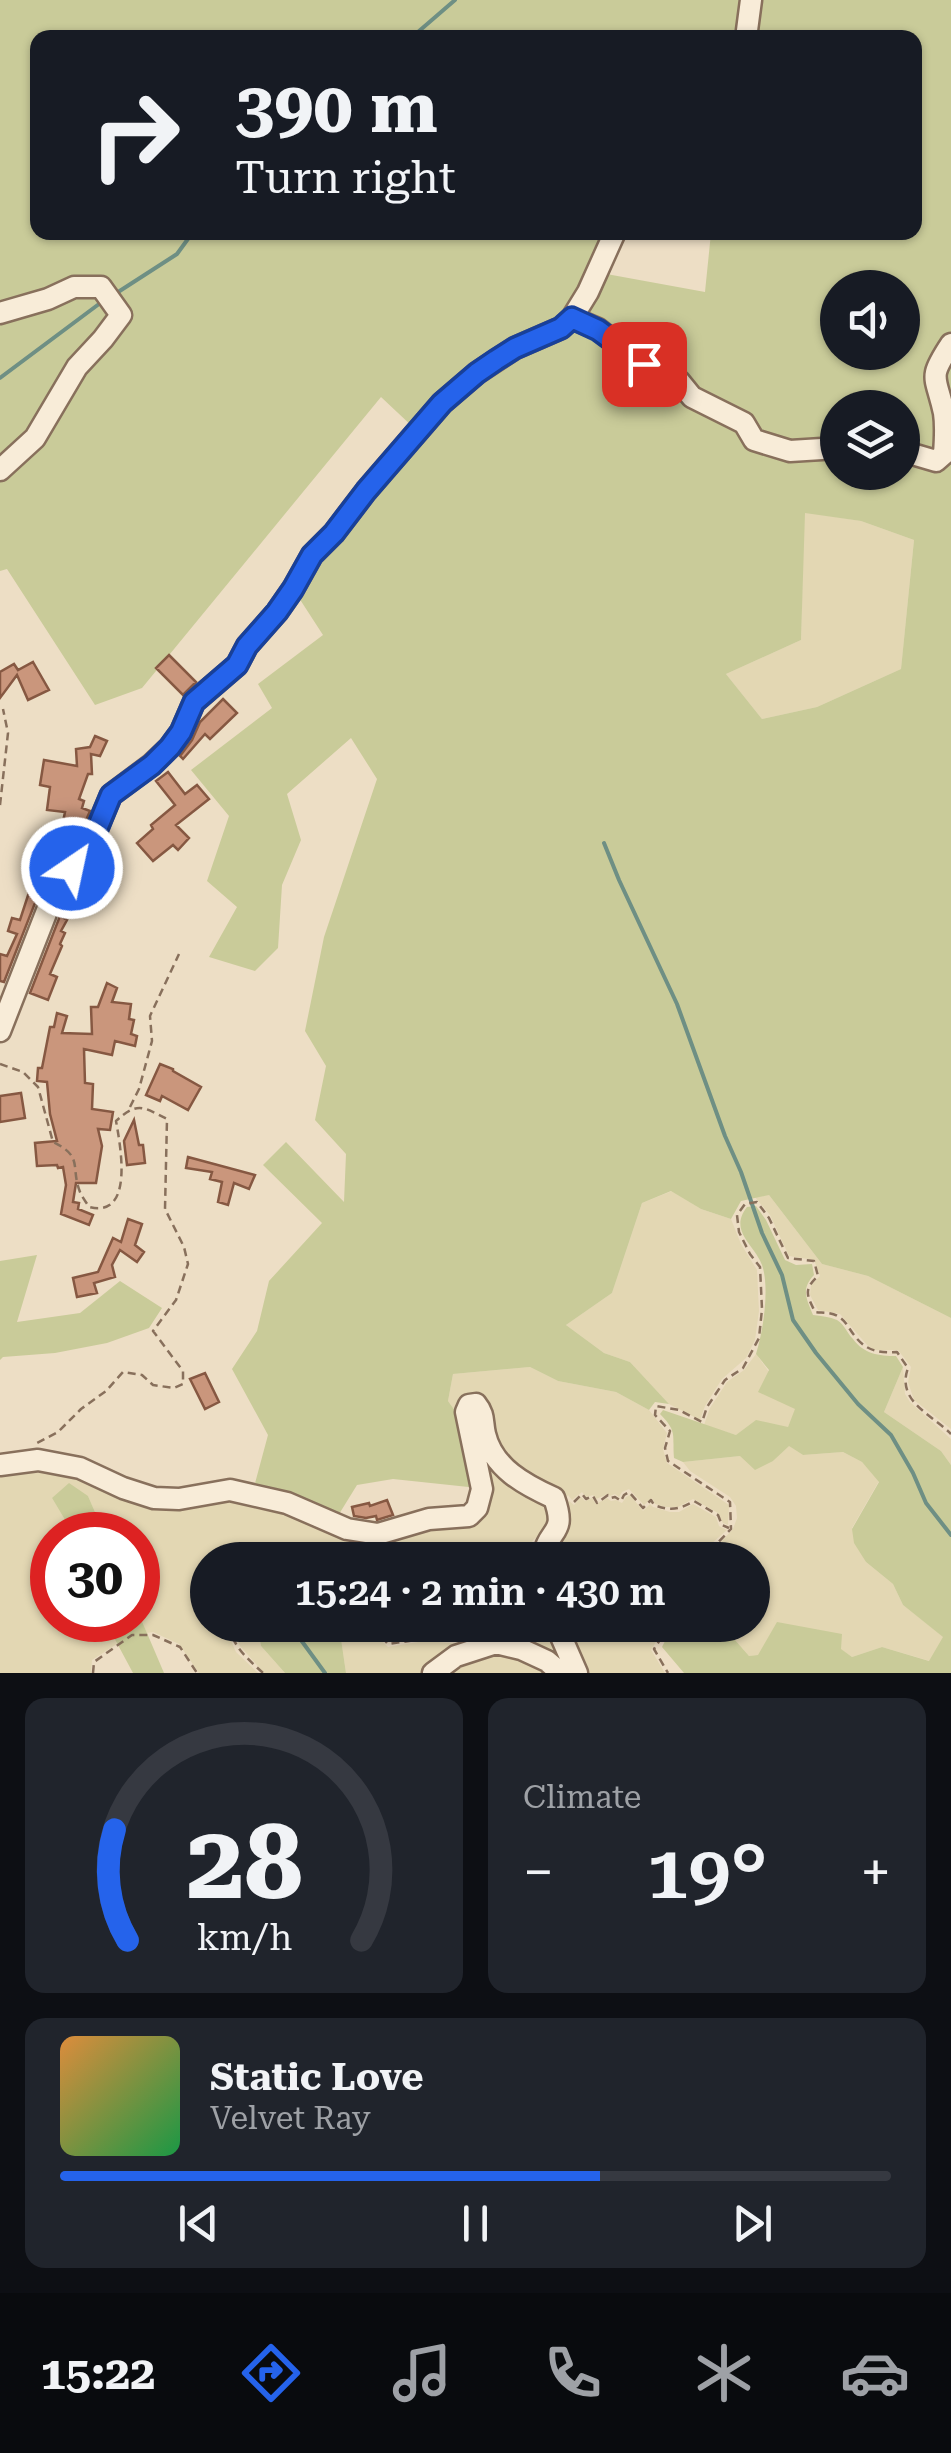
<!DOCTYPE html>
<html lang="en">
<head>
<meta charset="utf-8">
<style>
  :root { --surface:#171b24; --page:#20242c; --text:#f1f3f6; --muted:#9ea1a6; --line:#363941; --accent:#2563eb }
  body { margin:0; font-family:"Roboto Serif",serif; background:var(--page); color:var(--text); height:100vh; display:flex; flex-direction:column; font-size:38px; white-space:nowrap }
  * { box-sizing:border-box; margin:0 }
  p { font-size:32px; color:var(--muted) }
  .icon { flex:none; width:55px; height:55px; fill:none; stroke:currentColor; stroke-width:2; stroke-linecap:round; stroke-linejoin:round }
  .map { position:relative; height:1673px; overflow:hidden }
  .sheet { display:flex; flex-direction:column; gap:25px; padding:25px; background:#0d0f14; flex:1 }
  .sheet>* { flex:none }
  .top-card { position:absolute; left:30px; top:30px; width:892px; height:210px; border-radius:20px; box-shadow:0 2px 8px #0004; background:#171b24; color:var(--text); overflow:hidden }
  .controls { position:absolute; left:820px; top:270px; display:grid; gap:20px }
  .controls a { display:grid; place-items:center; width:100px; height:100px; border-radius:50%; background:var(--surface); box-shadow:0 2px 8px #0004; font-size:50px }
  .speed { position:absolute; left:30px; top:1512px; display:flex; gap:20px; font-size:50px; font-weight:700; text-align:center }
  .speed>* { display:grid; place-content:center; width:130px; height:130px; border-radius:50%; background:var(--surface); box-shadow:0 2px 8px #0004; line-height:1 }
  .speed .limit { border:15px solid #d22; background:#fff; color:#111 }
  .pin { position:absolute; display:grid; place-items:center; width:85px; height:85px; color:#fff; margin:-42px; border-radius:20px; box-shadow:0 5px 15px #0006 }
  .me { position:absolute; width:110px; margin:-55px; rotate:34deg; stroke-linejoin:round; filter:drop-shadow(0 0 8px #0008) }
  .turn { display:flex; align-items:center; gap:35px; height:210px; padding:0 40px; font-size:45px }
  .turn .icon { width:130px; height:130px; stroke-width:2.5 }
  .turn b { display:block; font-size:70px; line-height:85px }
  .big { font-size:75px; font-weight:600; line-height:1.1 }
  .sheet .tile { flex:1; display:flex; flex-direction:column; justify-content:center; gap:15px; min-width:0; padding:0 35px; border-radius:20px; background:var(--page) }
  .sheet .dial { align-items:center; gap:0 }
  .dial svg { height:260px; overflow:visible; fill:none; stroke:var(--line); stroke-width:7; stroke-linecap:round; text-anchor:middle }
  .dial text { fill:var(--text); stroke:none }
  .song { display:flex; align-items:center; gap:30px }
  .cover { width:120px; height:120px; border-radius:15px; background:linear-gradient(135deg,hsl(30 70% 55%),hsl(140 70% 35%)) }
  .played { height:10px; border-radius:5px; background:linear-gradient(90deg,var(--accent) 65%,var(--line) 65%) }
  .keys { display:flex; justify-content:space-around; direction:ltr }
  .heat { display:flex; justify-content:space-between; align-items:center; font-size:55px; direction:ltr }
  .sheet .tiles { flex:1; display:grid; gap:25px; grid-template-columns:1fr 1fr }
  .tile:last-child { grid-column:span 2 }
  .trip { position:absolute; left:190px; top:1542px; width:580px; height:100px; border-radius:50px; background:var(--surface); box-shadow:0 2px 8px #0004; font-weight:600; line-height:100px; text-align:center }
  .menu { display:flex; height:160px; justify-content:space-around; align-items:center; background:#090b0e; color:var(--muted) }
  .menu .icon { width:70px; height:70px }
  .menu .on { color:var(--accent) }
  .menu b { font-size:45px; color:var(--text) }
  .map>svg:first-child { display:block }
</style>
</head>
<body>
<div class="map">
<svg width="951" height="1673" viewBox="0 0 951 1673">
  <rect width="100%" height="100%" fill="#eddec5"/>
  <path fill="#e3d7b3" d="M804,512L861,521L914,540L901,669L817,707L762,719L726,674L801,640Z
    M672,1191L701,1209L731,1219L741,1244L757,1270L759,1311L755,1340L746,1358L722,1379L705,1406L700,1420L669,1404L630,1362L604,1353L566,1325L612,1293L642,1203Z
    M769,1195L822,1264L868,1276L951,1318V1429L914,1400L908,1382L911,1367L898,1350H875L868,1346L840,1314L818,1310L810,1295L811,1285L820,1276L814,1260L789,1256L770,1215L754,1196Z
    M756,1354L796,1409L788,1427L736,1435L704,1425L710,1408L727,1382L744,1370Z
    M530,1367L558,1381L616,1392L649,1410L667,1433L663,1449L667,1463L729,1505L728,1525L723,1523L718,1513L693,1499L678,1507H666L655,1504L652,1498L644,1505L629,1489L622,1492L619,1497L615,1494L610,1496L608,1494L596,1499L593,1495L586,1497L582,1492L572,1500L568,1495L562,1504L468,1429L448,1401L453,1374Z
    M903,1367L905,1394L910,1402L951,1439V1465L941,1451L884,1412Z
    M483,1437L554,1502L551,1525L533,1540L523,1560H319L305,1542L243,1560H208V1625H227V1632L236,1652L258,1673H199L179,1644L153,1632L147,1633L138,1612V1535H105L88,1496L52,1498L74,1535H52V1620H109L117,1644L92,1660L91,1673H0V1471L38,1465L124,1492L232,1493L348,1531L466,1521Z
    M788,1445L803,1455L843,1452L862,1462L879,1481L852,1528L866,1562L893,1584L903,1605L944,1637L930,1661L882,1647L852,1657L840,1649L749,1656L722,1625H752V1560H704L733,1529L737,1518L736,1506L730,1497L690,1471L683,1462L740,1456L773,1461Z
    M630,1495L643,1511L650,1504L653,1507L670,1512H679L693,1504L716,1517L719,1526L727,1530L711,1544L698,1560H546L564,1508L569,1501L574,1505L581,1497L585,1501L592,1498L596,1504L607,1498L611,1501L616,1500L622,1503L626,1497Z
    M231,1625H257L261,1646L285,1673H264L240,1646Z
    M339,1625H375L378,1637L388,1647L424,1641L466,1644L431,1673H346Z
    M379,1625H553L573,1673L511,1643L504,1631H491L463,1640L422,1637L388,1642L381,1634Z
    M558,1625H654L659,1637L651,1650L665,1673H580Z
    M490,1647L557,1673H439Z"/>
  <path fill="#c9cb99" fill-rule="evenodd" d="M0,0H745L738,37L38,38V232L611,233L568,318L414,428L381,397L142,688L95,705L7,569L0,571V476L127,316L101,278L0,306Z
    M754,0H951V340L947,344L936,455L903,447L902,408H838L837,444L767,442L578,318L601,273L705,292L711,233L915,232V38L751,37ZM838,288H902V352H838Z
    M99,291L111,315L30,434L0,463V318Z
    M571,328L595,335L740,426L837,455L838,472H902L903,458L942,466L939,378L951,356V1318L868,1276L822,1264L769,1195L741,1201L731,1219L701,1209L671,1191L642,1203L612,1293L566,1325L604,1353L630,1362L669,1404L655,1402L649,1410L616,1392L558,1381L530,1367L453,1374L448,1401L468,1429L478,1488L393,1479L357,1485L336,1519L254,1487L268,1435L232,1369L257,1331L269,1281L322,1223L263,1165L286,1142L344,1202L346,1154L315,1120L326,1066L305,1031L324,937L377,779L351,738L287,794L301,840L282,885L278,948L255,971L209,957L237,907L207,881L229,816L191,770L272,708L258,684L323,635L299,598L317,562L428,429L464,394L512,357L555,344ZM805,513L861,521L914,540L901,669L817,707L762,719L726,674L801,640Z
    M756,1206L766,1220L785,1260L796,1265L812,1264L814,1275C801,1289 806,1298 813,1315C821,1316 830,1317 837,1320C845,1325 847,1333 853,1339C864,1354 879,1356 896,1356L903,1367L884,1412L941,1451L951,1465V1673H684L662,1647L670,1631L666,1625H722L749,1656L758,1655L777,1622L842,1634L841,1649L852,1657L882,1647L929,1661L943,1637L903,1605L893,1584L866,1562L854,1543L852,1529L879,1482L862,1462L843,1452L803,1455L789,1446L773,1461L755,1470L740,1456L683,1462L674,1458C672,1435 678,1432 660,1414L663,1410L736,1435L756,1420L788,1427L795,1409L758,1392L769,1370L756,1354C763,1332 770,1288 762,1265C755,1245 728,1231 747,1207Z
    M37,1255L17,1322L80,1313L120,1281L162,1308L149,1328L107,1343L55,1353L3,1357L0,1360V1261Z
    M69,1483L88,1496L105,1535H74L52,1498Z
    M138,1612L164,1673H133L111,1632L109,1620H138Z
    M257,1625H339L346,1673H285L261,1646Z"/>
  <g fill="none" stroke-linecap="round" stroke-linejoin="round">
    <path stroke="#6e8f84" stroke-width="4" d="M411,38L455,0
      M115,294L177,254L193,232
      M0,378L103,301
      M604,843L619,880L677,1004L725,1136L741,1172L762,1233L782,1275L793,1320L816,1353L858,1404L891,1435L913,1473L926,1503L951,1535
      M290,1625L325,1673"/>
  </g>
  <path fill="#ca967c" stroke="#865842" stroke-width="2.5" d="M169,655L196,682L183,695L156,668Z
    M33,662L49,690L28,700L17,675L0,698V672L14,664L18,670Z
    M223,699L237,713L210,739L205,734L183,759L180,756L192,740L200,722Z
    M95,736L107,741L100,756L91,754L92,774H88L79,799L84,801L82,808L90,811L81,832L75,830L72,848L54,866L65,812L47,810L50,787L40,785L44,760L77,766L76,749L90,747Z
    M168,772L185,794L197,785L209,799L176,825L189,838L178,850L173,845L153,861L137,843L153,829L151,825L175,805L156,781Z
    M45,865L52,868L46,875L4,982L0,981V954L7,956L17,934L8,931L12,918L20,920L34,877L41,880Z
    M92,873L102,886L87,905L70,891Z
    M60,916L67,920L61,931L65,933L60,944L62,946L50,974L57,977L48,1000L30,993Z
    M107,983L117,988L112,1002L131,1004L129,1019L134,1020L131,1034L137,1036L135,1046L115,1041L112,1055L84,1049L85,1083L93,1084L92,1109L113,1112L110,1130L98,1129L102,1146L96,1183H76L73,1202L79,1203L78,1209L93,1215L89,1225L61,1214L66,1185L63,1167L58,1168L57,1165L37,1166L35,1143L57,1141L50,1114L47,1082L37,1081L38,1068H42L50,1027H54L57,1013L67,1016L62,1033L92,1034L91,1007H98Z
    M160,1064L173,1069V1071L201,1087L188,1110L162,1096L160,1101L146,1095Z
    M21,1093L25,1118L0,1122V1096Z
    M134,1120L139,1145H143L145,1163L127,1165L124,1141Z
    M188,1157L255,1175L249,1189L234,1183L228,1205L218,1202L222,1182L210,1179L212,1172L186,1168Z
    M128,1219L142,1224L135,1245L144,1252L137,1262L120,1250L112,1265L115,1277L94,1283L97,1293L77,1297L73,1278L98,1272L113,1238L121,1242Z
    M205,1373L219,1402L205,1409L190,1379Z
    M387,1500L393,1515L377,1520L376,1516L366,1518L354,1516L352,1507L369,1503L370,1506Z"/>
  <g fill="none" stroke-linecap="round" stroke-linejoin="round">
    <defs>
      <path id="minor" d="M746,38L751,0
        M0,313L48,299L74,287H101L121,315L103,339L77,367L35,438L0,470
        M572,318L598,329L654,373L679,381L692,397L744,423L754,440L790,451L838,448
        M902,451L936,461L944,454C945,441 946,426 944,413C936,375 927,380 951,344
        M0,1031L59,880L81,859L90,845L111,795L151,765L170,747L181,732L194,702L237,665L247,646L277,612L293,589L312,555L334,533L366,491L442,403L477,373L515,348L561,328L572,318L588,292L615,232
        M0,1465L38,1460L80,1468L123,1488L154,1498L179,1499L230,1490L287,1503L347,1529L378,1534L429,1519L469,1516L477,1508L482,1489L466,1412L469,1405L476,1404C485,1415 482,1421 485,1434C493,1468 525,1485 554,1498C568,1537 547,1526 543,1560
        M556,1625L577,1673
        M433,1673L456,1656L496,1643L521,1649L547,1661L561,1673"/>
    </defs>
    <use href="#minor" stroke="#88705c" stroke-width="25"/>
    <path stroke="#88705c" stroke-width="2.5" stroke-dasharray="8 5" stroke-linecap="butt" d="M0,805L8,733L3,709
      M0,1064L23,1072L38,1087L53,1142C84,1157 70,1166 80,1192C82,1197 86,1202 89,1207C135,1219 120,1144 116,1121C138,1101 143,1107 167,1119L165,1209L184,1247L188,1264L176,1300L153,1331L183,1371V1384L174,1388L153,1385L142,1375L123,1372L106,1391L81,1409L58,1432L37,1443
      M130,1107L139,1089L152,1041L150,1016L179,954
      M574,1502L582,1494L586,1499L593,1496L597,1503L608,1495L611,1498L615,1497L621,1501L624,1495L629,1492L643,1508L651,1500L654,1505C670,1511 679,1510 694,1501L718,1515L722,1525L729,1528
      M255,1560L272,1554L307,1557L310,1560
      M701,1560L731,1529L730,1502L668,1461L665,1448L670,1431L655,1415L656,1406L679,1410L702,1422L707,1407L725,1380L743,1368L759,1338L762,1309L760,1267L750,1254L739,1232L737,1215L745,1204L757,1202L769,1218L788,1258L814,1261L818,1276C803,1290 807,1295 815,1312C823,1313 832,1312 839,1317C846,1321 849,1329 854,1335C866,1351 878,1353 897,1352L908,1368C896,1401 931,1414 951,1434
      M229,1625C232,1646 248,1659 263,1673
      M377,1625L380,1635L388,1644L423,1639L448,1640
      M662,1625L665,1632L654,1649L668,1673
      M93,1673L94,1662L132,1635H153L180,1647L197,1673"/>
    <use href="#minor" stroke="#f8ecd8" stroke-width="20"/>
  </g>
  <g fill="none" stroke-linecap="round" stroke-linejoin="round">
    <defs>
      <path id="route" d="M72,868L90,846L111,795L152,765L170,747L181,732L194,702L237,665L247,646L277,612L293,589L312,555L334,533L366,491L442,403L477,373L496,360L515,348L561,328L572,318L598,330L644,364"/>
    </defs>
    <use href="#route" stroke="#184099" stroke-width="25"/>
    <use href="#route" stroke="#2563eb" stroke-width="18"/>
  </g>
</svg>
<div class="controls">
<a><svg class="icon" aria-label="sound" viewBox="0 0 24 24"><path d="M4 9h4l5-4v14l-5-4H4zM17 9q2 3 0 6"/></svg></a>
<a><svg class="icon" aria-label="layers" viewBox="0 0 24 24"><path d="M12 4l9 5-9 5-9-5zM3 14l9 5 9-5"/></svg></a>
</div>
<div class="speed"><div class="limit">30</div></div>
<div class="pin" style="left:644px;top:364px;background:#d93025"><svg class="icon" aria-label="arrive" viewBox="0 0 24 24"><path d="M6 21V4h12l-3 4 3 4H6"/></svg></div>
<svg class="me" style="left:72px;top:868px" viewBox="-20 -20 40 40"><circle r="17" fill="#2563eb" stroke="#fff" stroke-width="3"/><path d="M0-11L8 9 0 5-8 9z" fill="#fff"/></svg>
<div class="trip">15:24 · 2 min · 430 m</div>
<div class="top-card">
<div class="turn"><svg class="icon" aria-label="right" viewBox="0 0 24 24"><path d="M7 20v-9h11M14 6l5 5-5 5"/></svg><div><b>390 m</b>Turn right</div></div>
</div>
</div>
<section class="sheet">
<div class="tiles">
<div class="tile dial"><svg viewBox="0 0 100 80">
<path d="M14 69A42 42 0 1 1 86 69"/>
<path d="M14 69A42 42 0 0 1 10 35" stroke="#2563eb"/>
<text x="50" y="56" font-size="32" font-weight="700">28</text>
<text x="50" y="72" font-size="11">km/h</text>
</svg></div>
<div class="tile"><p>Climate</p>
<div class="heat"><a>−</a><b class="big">19°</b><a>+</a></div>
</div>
<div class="tile">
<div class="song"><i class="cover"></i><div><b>Static Love</b><p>Velvet Ray</p></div></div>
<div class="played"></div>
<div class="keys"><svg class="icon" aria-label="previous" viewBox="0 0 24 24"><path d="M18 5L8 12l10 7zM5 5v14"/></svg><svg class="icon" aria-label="pause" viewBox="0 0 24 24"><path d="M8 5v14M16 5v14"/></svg><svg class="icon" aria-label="next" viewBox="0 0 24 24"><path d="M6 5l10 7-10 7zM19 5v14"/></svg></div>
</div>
</div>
</section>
<nav class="menu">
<b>15:22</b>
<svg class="icon on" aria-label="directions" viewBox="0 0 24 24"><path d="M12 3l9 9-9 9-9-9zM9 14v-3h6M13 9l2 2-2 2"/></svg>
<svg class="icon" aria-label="music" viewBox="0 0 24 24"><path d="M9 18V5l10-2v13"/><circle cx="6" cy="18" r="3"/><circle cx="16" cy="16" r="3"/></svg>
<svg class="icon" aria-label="phone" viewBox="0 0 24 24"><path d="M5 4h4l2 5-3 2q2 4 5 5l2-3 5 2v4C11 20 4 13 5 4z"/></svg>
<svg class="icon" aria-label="climate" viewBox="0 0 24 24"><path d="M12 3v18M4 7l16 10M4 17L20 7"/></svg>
<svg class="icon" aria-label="car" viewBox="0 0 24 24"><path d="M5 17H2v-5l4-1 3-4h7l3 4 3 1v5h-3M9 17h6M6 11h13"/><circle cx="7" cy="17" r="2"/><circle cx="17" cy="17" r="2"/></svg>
</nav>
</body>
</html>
